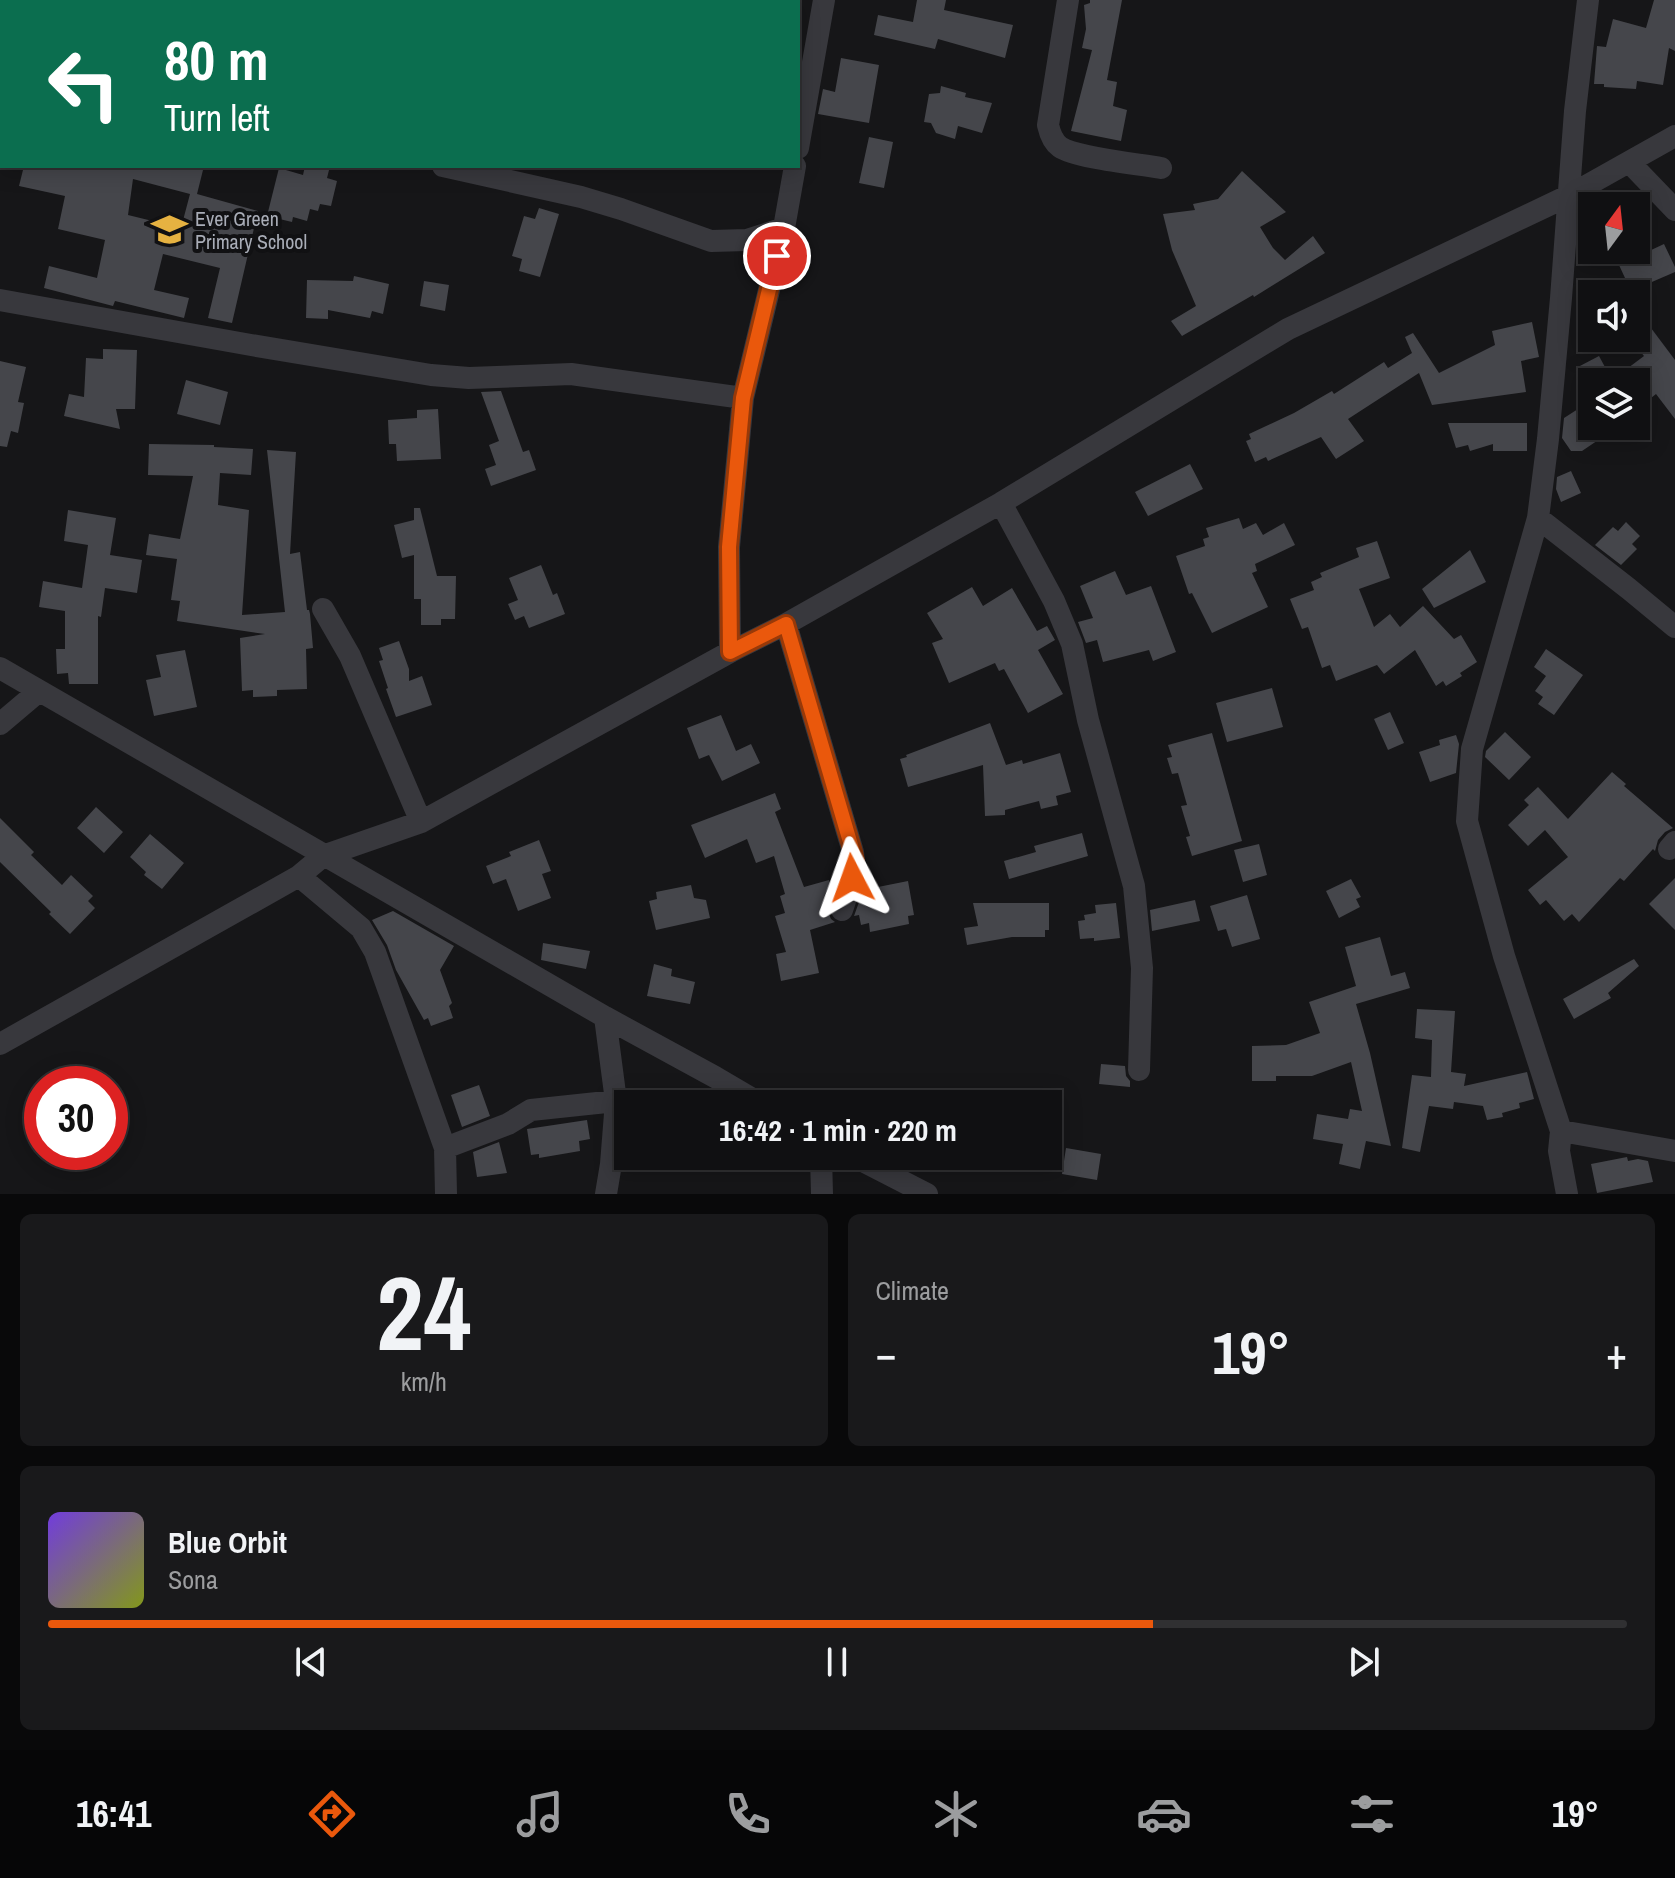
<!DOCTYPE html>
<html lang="en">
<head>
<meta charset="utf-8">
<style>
  :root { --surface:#101012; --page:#19191b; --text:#f1f3f6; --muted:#9c9d9f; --line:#303032; --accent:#ea580c }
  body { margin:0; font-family:"Archivo Narrow",sans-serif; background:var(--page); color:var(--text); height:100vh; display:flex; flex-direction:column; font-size:30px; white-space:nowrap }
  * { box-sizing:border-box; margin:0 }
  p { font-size:26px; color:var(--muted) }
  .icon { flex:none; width:44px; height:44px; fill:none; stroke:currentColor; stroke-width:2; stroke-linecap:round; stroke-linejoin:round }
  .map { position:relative; height:1194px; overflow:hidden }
  .side { display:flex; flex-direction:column; gap:20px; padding:20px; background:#09090a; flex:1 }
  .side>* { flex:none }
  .hud { position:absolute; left:0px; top:0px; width:800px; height:168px; box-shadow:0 4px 20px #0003,0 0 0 2px var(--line); background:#0b6e4f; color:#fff; overflow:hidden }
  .needle { width:52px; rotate:15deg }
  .buttons { position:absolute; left:1578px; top:192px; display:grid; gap:16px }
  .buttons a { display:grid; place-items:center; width:72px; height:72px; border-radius:0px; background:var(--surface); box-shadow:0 4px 20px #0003,0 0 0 2px var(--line); font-size:40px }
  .speed { position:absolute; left:24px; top:1066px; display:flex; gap:16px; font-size:40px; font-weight:700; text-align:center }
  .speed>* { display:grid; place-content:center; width:104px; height:104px; border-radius:50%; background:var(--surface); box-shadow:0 4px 20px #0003,0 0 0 2px var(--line); line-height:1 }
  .speed .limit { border:12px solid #d22; background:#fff; color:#111 }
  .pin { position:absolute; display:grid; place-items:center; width:68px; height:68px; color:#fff; margin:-34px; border:4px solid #fff; border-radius:50%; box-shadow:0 2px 8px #0007 }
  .me { position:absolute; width:88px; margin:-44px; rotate:356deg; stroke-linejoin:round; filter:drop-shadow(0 0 6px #0008) }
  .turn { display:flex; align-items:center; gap:28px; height:168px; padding:0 32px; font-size:36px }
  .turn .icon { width:104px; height:104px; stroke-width:2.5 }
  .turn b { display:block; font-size:56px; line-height:68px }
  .big { font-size:60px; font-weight:700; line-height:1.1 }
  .side .tile { flex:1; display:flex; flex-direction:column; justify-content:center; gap:12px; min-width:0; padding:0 28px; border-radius:12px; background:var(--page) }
  .side .dial { align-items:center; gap:0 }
  .dial b { font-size:104px; line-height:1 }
  .song { display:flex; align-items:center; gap:24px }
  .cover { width:96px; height:96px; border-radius:12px; background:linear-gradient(135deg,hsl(260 70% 55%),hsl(70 70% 35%)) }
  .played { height:8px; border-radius:4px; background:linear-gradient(90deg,var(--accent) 70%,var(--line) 70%) }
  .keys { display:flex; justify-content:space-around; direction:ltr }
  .heat { display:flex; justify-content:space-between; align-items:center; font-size:44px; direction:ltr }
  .side .tiles { flex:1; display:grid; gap:20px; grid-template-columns:1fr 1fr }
  .tile:last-child { grid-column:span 2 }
  .trip { position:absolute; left:614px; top:1090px; width:448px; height:80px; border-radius:0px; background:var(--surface); box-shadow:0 4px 20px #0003,0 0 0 2px var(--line); font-weight:700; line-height:80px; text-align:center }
  .tabs { display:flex; height:128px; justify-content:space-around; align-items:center; background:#060607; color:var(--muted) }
  .tabs .icon { width:56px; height:56px }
  .tabs .active { color:var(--accent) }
  .tabs b { font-size:36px; color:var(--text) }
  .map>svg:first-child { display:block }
</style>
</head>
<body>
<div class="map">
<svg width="1675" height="1194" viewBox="0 0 1675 1194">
  <rect width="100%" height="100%" fill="#161618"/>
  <path fill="#45464b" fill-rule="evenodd" d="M917,0H946L944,10L1013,25L1005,58L938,39L935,49L874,35L878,15L913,22Z
    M1090,0H1122L1107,80L1117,82L1113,106L1127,110L1121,141L1071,131L1092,50L1082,48L1086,29L1084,5L1090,3Z
    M1654,0H1675V51L1669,48L1663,85L1637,81L1636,89L1604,87V84H1594L1597,46L1606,47L1613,19L1646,28Z
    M841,58L879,65L869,123L818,114L823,89L835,92Z
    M941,86L966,93L965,97L992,103L982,133L958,126L955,139L936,133L931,123L924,122L929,94L940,93Z
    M869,137L893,142L884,188L859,183Z
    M24,166H204L197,194L258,211L232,323L208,318L220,268L163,254L154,290L189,298L184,318L115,301L113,306L44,288L49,266L97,278L105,240L58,229L65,196L19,186ZM133,179L190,194L181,228L128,215Z
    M305,166H330L327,178L337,181L331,206L320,204L318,211L310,209L307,221L293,217L292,222L267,216L279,168L303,175Z
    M1242,171L1286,212L1260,227L1273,248L1285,260L1313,236L1325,253L1254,297L1253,295L1182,336L1171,321L1196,306L1172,250L1163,214L1195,210L1193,204L1218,199Z
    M539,208L559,214L540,277L519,271L522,259L512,256L524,216L535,219Z
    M1664,244L1675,267V272L1631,291L1619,265Z
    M354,276L389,284L383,314L372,311L370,318L328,310V319L306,318L307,280L353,281Z
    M424,281L449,285L445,311L420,306Z
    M1636,308L1675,360V419L1656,394L1636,410V382H1586L1578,367L1599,356L1612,380L1644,356L1636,346Z
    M1532,322L1539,357L1521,361L1526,392L1432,405L1419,373L1348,419L1364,441L1336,459L1321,437L1268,461L1266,457L1255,462L1246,441L1251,439L1249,434L1294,413L1332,391L1334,394L1384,362L1388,368L1412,353L1405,337L1413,333L1439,373L1495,345L1492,331Z
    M103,349L137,350L135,409H116L120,429L64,416L69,394L84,397L86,358L103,359Z
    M0,361L26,367L18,402L24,403L18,433L11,431L7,447L0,446Z
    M186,380L228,392L220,425L177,414Z
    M501,391L523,452L529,450L536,470L491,486L485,469L496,465L489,445L499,441L481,392Z
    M1592,400V426H1619L1582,451H1571L1562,438L1564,418Z
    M438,409L441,459L397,461L396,444H389L388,420L417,418V410Z
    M1448,423H1527V451H1493V444L1470,451L1468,445L1456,448Z
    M149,444L214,445V447L253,449L251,475L220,473L218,505L249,510L242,615L285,612L267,450L296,452L290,554L300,552L307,610H309L310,614L313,648L306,649L307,689L277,690V696L253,697V690L242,691L240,638L265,634L177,621L180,601L171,600L177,559L146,555L149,534L180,539L193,476L148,475Z
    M1190,464L1203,489L1148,516L1135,492Z
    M1571,471L1581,493L1561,502L1556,489L1557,477Z
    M414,508H420L437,576H456L455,619H441V625H421V599H414V555L402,558L394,525L414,520Z
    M68,510L116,518L110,555L142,560L137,593L105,588L101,617L98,616V684H69L68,673L57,674L56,649H65V611L39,607L43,581L82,588L88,545L64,541Z
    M1239,518L1243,529L1256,523L1263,535L1284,523L1295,545L1255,564L1257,571L1252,573L1268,607L1212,633L1192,593L1189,594L1176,556L1205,546L1203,539L1209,537L1206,528Z
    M1626,522L1640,536L1632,544L1637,549L1621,565L1595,545L1613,527L1618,531Z
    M1377,541L1390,578L1359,589L1374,627L1390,614L1400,627L1423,606L1454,639L1461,635L1477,662L1460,673L1462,676L1446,686L1443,681L1436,686L1415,650L1384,674L1377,665L1336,681L1330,665L1322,668L1308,627L1302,629L1290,599L1314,590L1311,582L1322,577L1320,573L1359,557L1356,548Z
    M1470,550L1486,582L1434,608L1422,589Z
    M541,565L553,595L557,593L565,614L529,628L524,616L515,620L508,604L518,600L509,578Z
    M1115,571L1126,595L1151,586L1176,652L1153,661L1149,650L1103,662L1097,640L1086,643L1078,622L1093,618L1080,586Z
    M972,587L983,606L1012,588L1037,631L1047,626L1055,640L1038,650L1063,694L1028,713L1004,669L999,671L995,663L949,683L932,643L943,639L927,613Z
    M399,641L409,669V681L422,676L432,705L396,717L386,689L388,688L379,661L383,660L379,648Z
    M1546,649L1583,675L1554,715L1538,704L1543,697L1535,691L1546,676L1534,667Z
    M185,650L197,707L154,716L146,680L161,677L156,655Z
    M1272,688L1283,727L1227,742L1216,703Z
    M1390,712L1404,743L1388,750L1374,719Z
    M721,715L736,751L751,744L760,763L722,781L709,755L699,759L687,728Z
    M990,723L1006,765L1022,760L1023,764L1060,753L1071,792L1056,796L1058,805L1041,809L1039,801L1005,810V815L985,816L983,765L908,787L900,759L907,757L906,755Z
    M1505,732L1531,757L1509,780L1485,757L1486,751Z
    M1212,733L1242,841L1192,856L1186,837L1190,836L1181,806L1187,805L1178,773L1172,774L1167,758L1172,757L1168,745Z
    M1456,735L1459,744L1456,773L1430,782L1419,752L1440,745L1439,740Z
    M1612,772L1626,784L1624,786L1673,828L1665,832L1658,840L1655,851L1653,849L1624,881L1620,878L1579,922L1572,914L1564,921L1546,900L1540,905L1528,890L1568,857L1545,830L1528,846L1508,825L1529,805L1524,800L1538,787L1568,819Z
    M775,793L781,809L775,812L804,887L829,880L833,893L828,912L831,919L835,922L810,930L819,973L781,981L776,954L786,952L775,916L785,913L780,896L785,894L774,856L756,863L747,839L705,858L691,825Z
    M96,807L123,832L104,853L77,828Z
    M0,818L34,852L31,855L62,885L71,875L93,896L88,901L95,908L70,934L49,914L51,912L0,862Z
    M1082,833L1088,856L1009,879L1004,861L1036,852L1034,846Z
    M150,834L184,863L162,889L144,875L146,872L130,857Z
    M539,840L551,871L542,874L551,898L518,911L506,879L493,884L486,866L511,856L509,852Z
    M1259,844L1267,875L1243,882L1234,850Z
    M1675,878V930L1649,904Z
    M1351,879L1361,897L1356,899L1360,907L1339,918L1326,891Z
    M908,881L914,915L908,916L909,924L870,932L869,923L861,925L859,915L854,916L864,888L868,889Z
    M691,885L694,898L706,900L710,918L656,930L649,901L657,899L656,892Z
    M1247,895L1260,939L1232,947L1226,929L1218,931L1210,906Z
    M1195,900L1200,921L1152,931L1150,910Z
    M973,903H1049V930H1045V937H1012L967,945L964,928L978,926Z
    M1116,903L1120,938L1094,941V938L1080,939L1078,921L1085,920L1084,915L1096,913L1095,905Z
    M393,911L454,946L440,970L452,1003L449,1006L453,1018L431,1026L428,1018L424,1020L396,970L387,945L372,920Z
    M1380,937L1391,976L1405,972L1410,988L1356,1004L1370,1053L1391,1146L1366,1141L1360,1169L1339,1164L1343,1144L1313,1139L1317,1114L1348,1119L1350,1109L1362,1111L1351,1062L1312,1076H1276V1081H1252V1046L1286,1045L1320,1033L1309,1002L1356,986L1345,947Z
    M543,943L590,951L586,969L541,960Z
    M1634,959L1639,966L1608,993L1611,998L1574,1019L1563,999Z
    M654,964L672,969L671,976L695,982L690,1004L647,996Z
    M1417,1009L1455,1011L1451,1072L1466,1074L1464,1086L1527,1072L1534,1099L1519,1103L1520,1108L1502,1113L1503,1117L1487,1120L1483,1106L1454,1102L1453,1109L1429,1106L1420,1152L1402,1148L1412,1075L1431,1077L1432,1040L1415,1038Z
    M1101,1064L1125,1066L1126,1076L1130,1081V1087L1099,1084Z
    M479,1085L490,1116L462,1127L451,1095Z
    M587,1120L590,1139L579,1141L580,1151L539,1158V1154L531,1155L527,1129Z
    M499,1142L507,1173L477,1177L473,1152Z
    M1066,1148L1101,1154L1097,1180L1062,1174Z
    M1627,1157L1628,1161L1638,1159L1648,1161L1653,1182L1597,1193L1591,1164Z"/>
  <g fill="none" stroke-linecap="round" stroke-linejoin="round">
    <path stroke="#38383d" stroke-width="22" d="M697,0L709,2
      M1068,0L1048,125C1050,134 1053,142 1060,147C1076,158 1139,164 1161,168
      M0,69H2
      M798,148L824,0
      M1630,163L1675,210
      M443,166L581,197L621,209L711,241L747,240L784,228
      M0,300L251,345L431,375L469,378L571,374L743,398
      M1001,503L1054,601L1072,644L1088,720L1134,886L1142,968L1139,1070
      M1538,518L1629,589L1675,627
      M323,609L350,656L421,822
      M786,624L853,852C856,872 848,891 842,910
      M730,652L729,547L743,398L784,228L795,166
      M0,668L605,1017L715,1077L761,1104
      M0,724L39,691
      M1669,849L1675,842
      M299,876L361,928L375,952L445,1148L446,1194
      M605,1017L616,1101L611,1164L606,1194
      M0,1044L299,876L323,856L421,822L730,652L786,624L1001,503L1288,329L1570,195L1675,136
      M1561,1131L1675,1151
      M445,1148L508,1124L531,1110L616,1101
      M821,1156L822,1194
      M853,1156L927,1194
      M1567,1194L1559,1151L1561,1131L1504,956L1467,821L1472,749L1538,518L1548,439L1561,298L1575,111L1588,0"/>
  </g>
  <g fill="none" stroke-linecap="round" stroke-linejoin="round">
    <defs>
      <path id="route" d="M777,256L743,398L729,547L730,652L786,624L853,852L855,861L852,878"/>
    </defs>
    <use href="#route" stroke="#983908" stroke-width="20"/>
    <use href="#route" stroke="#ea580c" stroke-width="14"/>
  </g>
  <defs>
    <symbol id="school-bare" viewBox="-9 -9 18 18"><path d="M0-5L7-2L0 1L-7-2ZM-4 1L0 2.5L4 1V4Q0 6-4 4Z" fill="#e6b241" stroke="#111113" stroke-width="2.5" paint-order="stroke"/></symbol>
  </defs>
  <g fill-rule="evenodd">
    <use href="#school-bare" x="144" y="204" width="51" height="51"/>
  </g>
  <g text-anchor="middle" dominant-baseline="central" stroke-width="8" stroke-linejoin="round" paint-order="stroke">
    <g font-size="20" fill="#a9adb7" stroke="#111113" text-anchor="start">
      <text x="195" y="218">Ever Green<tspan x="195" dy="23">Primary School</tspan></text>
    </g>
  </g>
</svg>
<div class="buttons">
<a><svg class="needle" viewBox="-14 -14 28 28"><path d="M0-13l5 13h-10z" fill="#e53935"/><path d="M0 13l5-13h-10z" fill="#9c9d9f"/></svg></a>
<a><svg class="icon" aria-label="sound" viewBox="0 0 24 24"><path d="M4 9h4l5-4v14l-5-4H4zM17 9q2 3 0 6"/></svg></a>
<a><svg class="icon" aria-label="layers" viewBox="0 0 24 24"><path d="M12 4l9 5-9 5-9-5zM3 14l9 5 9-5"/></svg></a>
</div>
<div class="speed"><div class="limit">30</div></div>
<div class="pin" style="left:777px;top:256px;background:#d93025"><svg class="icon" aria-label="arrive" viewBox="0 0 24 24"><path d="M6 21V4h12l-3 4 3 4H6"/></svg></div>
<svg class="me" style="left:852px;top:878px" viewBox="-20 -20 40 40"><path d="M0-17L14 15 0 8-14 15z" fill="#ea580c" stroke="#fff" stroke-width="4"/></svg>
<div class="trip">16:42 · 1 min · 220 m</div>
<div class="hud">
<div class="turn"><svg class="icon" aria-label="left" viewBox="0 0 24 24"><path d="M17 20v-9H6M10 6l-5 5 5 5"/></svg><div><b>80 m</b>Turn left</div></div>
</div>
</div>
<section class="side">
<div class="tiles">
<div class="tile dial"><b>24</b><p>km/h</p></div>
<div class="tile"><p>Climate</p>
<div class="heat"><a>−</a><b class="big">19°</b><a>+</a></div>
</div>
<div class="tile">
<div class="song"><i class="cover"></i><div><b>Blue Orbit</b><p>Sona</p></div></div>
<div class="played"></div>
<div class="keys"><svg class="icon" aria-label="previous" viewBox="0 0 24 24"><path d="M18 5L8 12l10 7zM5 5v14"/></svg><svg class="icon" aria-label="pause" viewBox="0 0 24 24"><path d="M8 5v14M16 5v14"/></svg><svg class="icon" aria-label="next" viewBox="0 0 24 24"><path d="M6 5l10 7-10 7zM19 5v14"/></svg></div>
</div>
</div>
</section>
<nav class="tabs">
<b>16:41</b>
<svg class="icon active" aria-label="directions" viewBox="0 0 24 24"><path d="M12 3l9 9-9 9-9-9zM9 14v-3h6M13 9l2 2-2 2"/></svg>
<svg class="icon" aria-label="music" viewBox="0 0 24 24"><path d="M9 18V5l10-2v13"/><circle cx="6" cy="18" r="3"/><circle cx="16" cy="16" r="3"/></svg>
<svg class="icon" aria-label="phone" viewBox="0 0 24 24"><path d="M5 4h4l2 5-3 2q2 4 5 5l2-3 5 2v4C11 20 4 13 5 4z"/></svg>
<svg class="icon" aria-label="climate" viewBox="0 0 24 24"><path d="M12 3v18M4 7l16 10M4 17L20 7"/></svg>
<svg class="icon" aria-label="car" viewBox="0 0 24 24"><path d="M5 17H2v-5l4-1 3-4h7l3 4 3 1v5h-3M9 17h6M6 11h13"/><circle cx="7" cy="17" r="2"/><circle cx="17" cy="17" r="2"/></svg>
<svg class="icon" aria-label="filters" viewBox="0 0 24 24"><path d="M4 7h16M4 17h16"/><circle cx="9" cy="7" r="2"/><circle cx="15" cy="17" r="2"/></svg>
<b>19°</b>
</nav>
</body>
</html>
